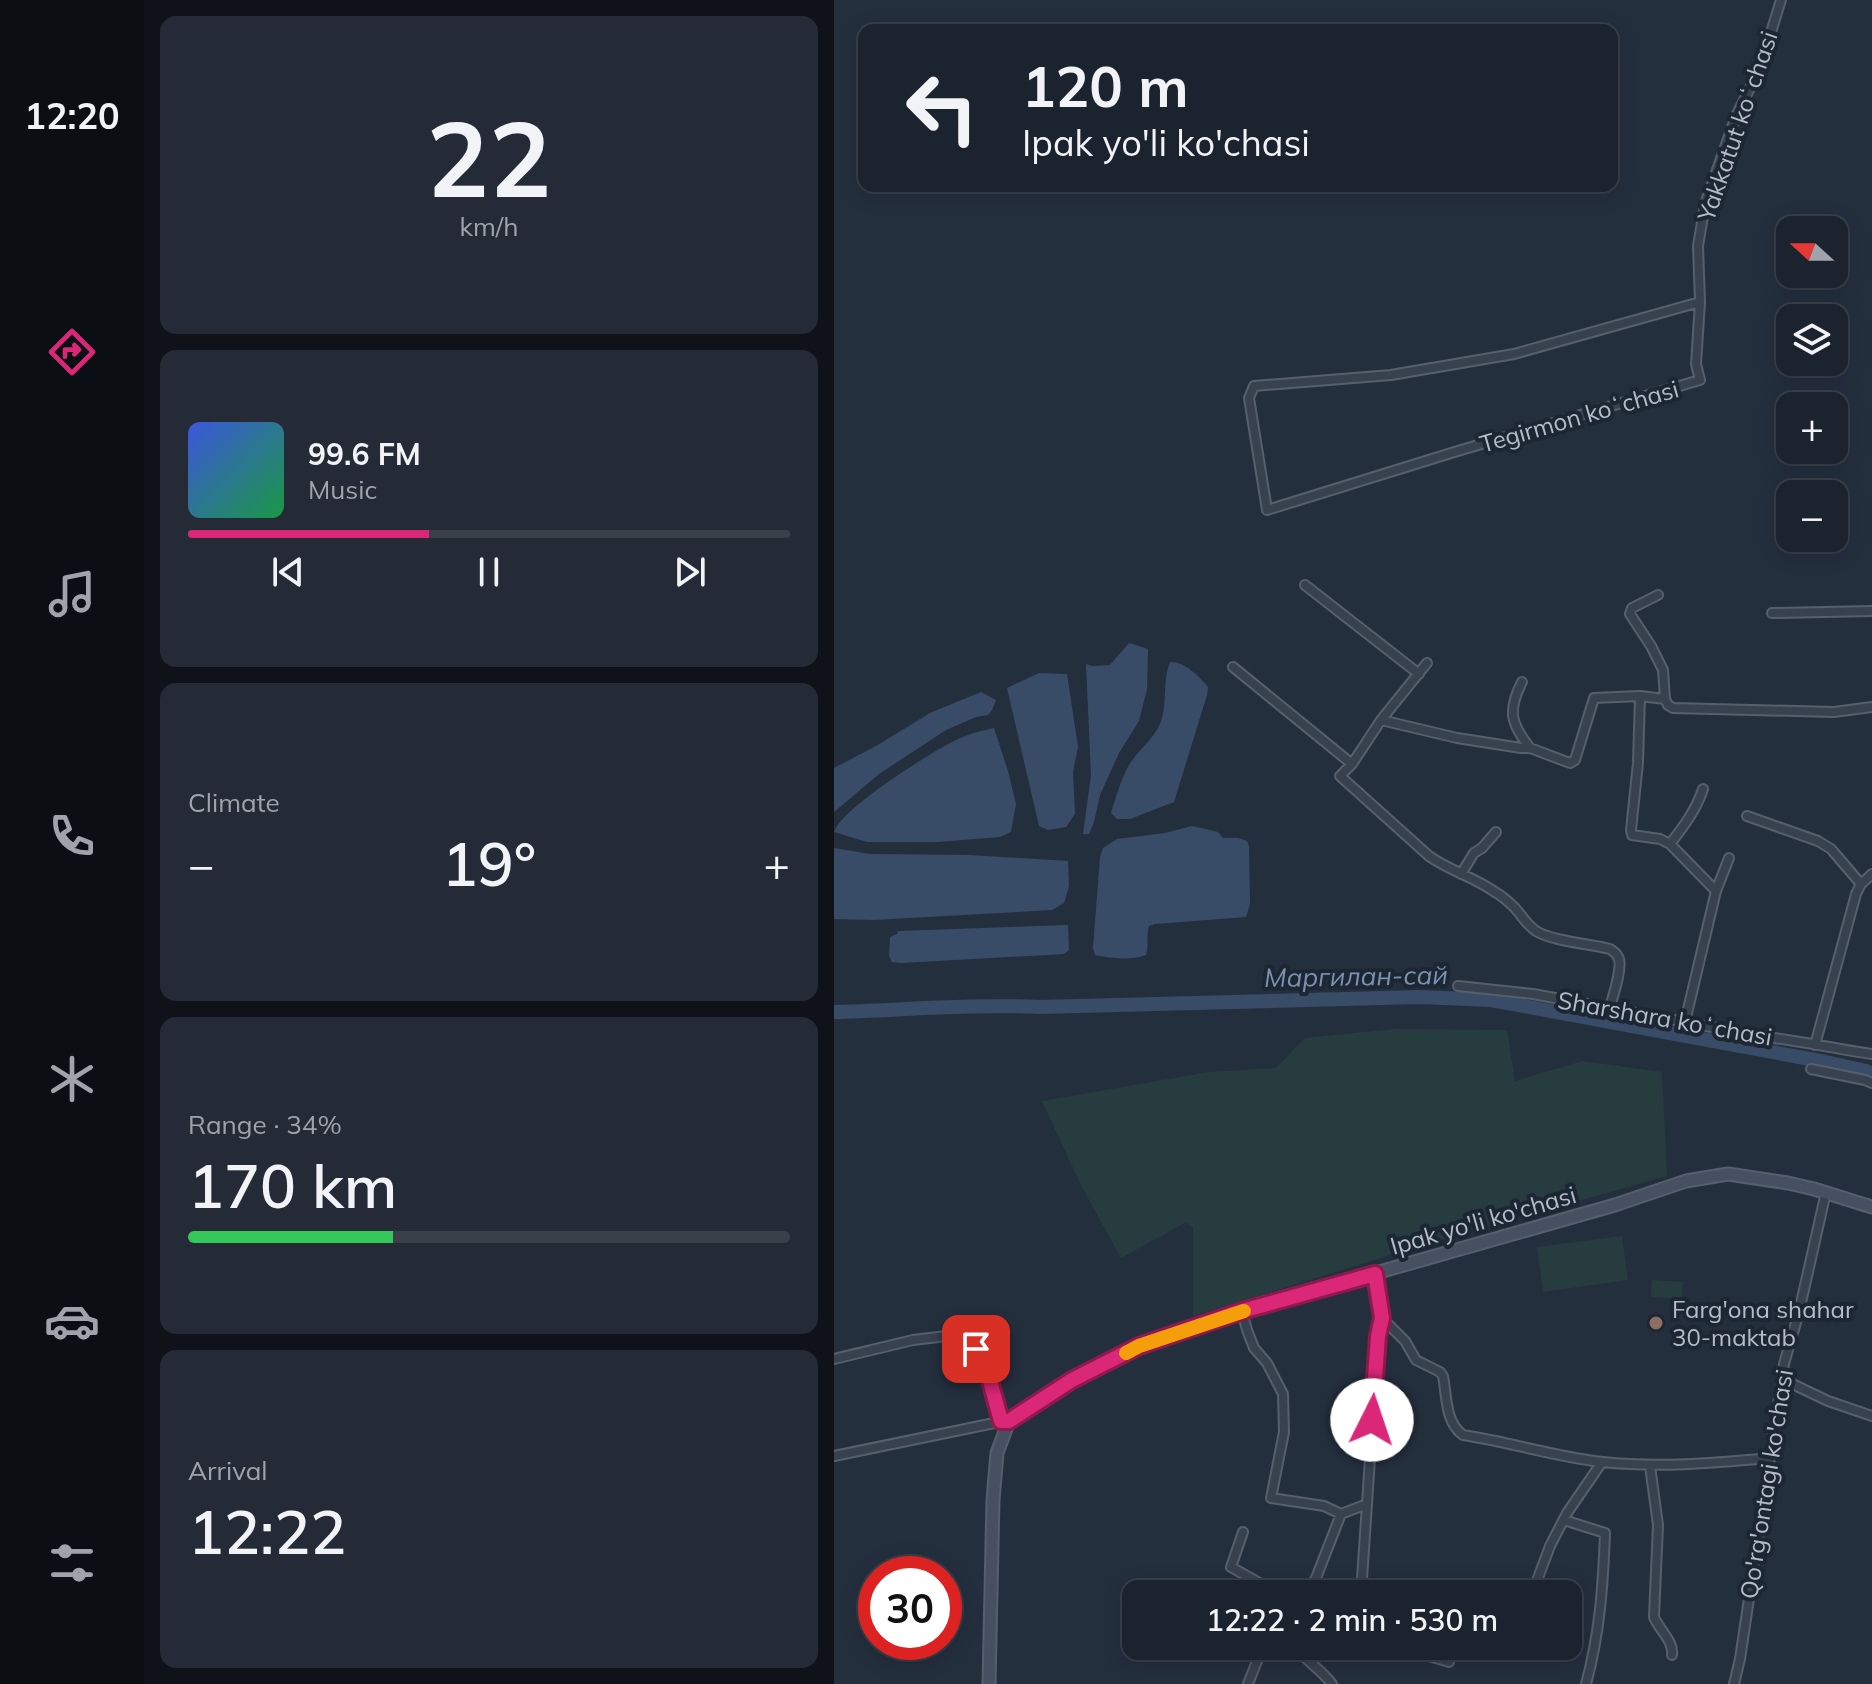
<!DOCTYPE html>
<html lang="en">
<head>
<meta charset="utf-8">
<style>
  :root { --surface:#1b232e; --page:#242b36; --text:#f1f3f6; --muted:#a0a4aa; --line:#39404a; --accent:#db2777 }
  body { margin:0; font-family:Mulish,sans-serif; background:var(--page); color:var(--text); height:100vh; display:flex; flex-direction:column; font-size:30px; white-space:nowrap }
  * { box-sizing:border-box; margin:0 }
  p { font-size:26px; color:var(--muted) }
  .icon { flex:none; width:44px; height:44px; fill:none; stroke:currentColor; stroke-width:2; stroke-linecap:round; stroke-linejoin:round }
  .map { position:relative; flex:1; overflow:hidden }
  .panel { display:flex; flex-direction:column; gap:16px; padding:16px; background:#0f1319; width:690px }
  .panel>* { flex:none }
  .guide { position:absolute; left:24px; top:24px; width:760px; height:168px; border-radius:16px; box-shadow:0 4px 20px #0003,0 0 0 2px var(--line); background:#1b232e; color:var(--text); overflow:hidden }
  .needle { width:52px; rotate:291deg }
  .tools { position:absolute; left:942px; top:216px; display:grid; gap:16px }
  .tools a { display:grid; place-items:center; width:72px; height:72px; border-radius:16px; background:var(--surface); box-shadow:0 4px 20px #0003,0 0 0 2px var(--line); font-size:40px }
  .speed { position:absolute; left:24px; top:1556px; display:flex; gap:16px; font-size:40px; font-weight:700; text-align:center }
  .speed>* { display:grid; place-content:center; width:104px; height:104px; border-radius:50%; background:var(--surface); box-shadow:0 4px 20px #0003,0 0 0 2px var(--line); line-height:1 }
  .speed .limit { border:12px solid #d22; background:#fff; color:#111 }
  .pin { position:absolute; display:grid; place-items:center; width:68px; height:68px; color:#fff; margin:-34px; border-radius:16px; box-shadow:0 4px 12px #0006 }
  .me { position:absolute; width:88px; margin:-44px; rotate:4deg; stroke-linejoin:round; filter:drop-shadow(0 0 6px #0008) }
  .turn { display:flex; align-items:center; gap:28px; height:168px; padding:0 32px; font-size:36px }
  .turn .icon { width:104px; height:104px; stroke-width:2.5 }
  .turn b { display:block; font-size:56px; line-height:68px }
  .big { font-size:60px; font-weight:600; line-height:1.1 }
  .panel .tile { flex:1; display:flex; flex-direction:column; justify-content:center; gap:12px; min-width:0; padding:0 28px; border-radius:16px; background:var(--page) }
  .panel .dial { align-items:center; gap:0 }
  .dial b { font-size:104px; line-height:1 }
  .song { display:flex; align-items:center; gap:24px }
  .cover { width:96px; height:96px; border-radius:12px; background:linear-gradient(135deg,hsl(230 70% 55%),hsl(140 70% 35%)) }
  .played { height:8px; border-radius:4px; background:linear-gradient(90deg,var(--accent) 40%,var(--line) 40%) }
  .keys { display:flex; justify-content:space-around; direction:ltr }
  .heat { display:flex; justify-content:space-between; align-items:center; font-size:44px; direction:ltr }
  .charge { height:12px; border-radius:6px; background:linear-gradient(90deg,#34c759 34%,var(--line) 0) }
  .trip { position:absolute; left:288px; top:1580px; width:460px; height:80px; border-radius:16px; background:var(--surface); box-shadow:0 4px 20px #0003,0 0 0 2px var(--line); font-weight:600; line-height:80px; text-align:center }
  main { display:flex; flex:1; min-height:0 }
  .tab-bar { display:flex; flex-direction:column; width:144px; justify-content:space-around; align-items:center; background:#0b0e12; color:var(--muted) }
  .tab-bar .icon { width:56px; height:56px }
  .tab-bar .current { color:var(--accent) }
  .tab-bar b { font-size:36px; color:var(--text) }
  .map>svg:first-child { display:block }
</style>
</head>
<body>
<main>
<nav class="tab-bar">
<b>12:20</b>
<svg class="icon current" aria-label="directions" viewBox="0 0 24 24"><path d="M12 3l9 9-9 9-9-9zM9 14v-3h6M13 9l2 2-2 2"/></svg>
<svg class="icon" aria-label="music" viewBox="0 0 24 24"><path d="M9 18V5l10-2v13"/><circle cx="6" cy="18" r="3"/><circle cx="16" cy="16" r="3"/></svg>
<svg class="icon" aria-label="phone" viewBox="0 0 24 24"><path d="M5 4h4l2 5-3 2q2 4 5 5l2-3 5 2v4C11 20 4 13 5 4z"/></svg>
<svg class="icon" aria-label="climate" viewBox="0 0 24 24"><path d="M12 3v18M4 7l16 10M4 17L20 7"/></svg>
<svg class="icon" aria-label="car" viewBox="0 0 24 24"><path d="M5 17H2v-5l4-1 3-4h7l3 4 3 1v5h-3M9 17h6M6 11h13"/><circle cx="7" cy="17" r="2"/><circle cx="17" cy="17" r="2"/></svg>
<svg class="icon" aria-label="filters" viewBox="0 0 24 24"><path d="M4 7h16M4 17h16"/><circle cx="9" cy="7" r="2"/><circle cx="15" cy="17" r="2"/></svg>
</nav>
<section class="panel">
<div class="tile dial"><b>22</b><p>km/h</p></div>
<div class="tile">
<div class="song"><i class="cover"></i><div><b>99.6 FM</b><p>Music</p></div></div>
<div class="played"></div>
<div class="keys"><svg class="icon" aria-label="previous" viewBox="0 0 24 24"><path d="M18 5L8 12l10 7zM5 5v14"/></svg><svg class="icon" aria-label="pause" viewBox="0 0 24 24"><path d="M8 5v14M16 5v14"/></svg><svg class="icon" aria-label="next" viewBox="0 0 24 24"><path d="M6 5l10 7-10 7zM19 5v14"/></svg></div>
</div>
<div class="tile"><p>Climate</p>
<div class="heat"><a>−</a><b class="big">19°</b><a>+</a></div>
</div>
<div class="tile"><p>Range · 34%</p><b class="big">170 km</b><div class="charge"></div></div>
<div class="tile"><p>Arrival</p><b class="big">12:22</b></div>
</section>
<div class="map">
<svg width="1038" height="1684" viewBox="0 0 1038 1684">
  <rect width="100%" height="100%" fill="#242f3e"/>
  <path fill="#263c3f" d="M561,1029L673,1030L681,1081L748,1061L828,1072L833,1176L595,1243L359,1316V1227L351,1223L287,1258L247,1185L208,1101L375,1072L442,1068L471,1038Z
    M788,1236L794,1280L709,1292L703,1247Z
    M818,1280L849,1282L848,1299L817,1297Z"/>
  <path fill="#394c67" d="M295,643L314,649L313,689L305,721L285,753L266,795L260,822L255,834H249L257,775L252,664L258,666L276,665Z
    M336,662C350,661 366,677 374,687L373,695L340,802L296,819H283L277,813C282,797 287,779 295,765C304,750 319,740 326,724C334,706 328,682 336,662Z
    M205,673L233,674L244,747L239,772L241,814L232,827L214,830L205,826L173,688Z
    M147,692L162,700L158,710L154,715L142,717L112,730L45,774L0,812V768L42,746L96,713Z
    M160,728L174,771L182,804L177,832L166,837L103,842H33L0,832C8,808 93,755 118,742C132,735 145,731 160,728Z
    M358,826L384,832L389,838H404L413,841L415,846L416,904L412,917L321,924L315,926C312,935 315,945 312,955C298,961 275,958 261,955L259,948L266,857L269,848L283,839L331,833Z
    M0,848L36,854L135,855L234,861L235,886L230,903L218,910L40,920L0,919Z
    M234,925L235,950L230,954L67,963L58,962L55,956L56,937L63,934L64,931Z"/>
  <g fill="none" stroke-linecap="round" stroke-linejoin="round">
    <path stroke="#394c67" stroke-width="14" d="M0,1012C69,1010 138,1004 206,1007L585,997L657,1000L992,1062L1032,1071L1038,1074"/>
    <defs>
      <path id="minor" d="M866,302L680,354L557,375L420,386L415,398L433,510L627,450L866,380L862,364L866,302L864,246L871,204L902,116L926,68L947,0
        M471,585L585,674
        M824,595L798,608L796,614L817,646L829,670L831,699
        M938,613L1038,611
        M593,663L547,720L518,764L506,776L595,856C616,871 640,877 661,892C668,896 675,902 681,908C688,916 693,925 702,931C718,941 756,944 776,949C780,952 783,953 785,959C788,970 779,996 776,1007
        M399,667L518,764
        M688,682C673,711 677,724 696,748
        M806,696L804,763L797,830L798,835L826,839L836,844L882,891
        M547,720L623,738L687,748H696L736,763L741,760L760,698L806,696L831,699L834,705L839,708L1000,712L1038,707
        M913,816L984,841L997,849L1027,884
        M836,844C850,826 862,810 869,789
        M627,874L640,853L648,848L662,832
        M624,986L699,994L932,1037C967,1041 1002,1049 1038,1054
        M851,1022L882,891L895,858
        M981,1045L1022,894L1027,884L1038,874
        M977,1069L1031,1080L1038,1083
        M408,1311L413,1330L420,1348L433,1363L449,1394L450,1432L437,1498L490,1506L507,1514
        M548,1318L571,1341L582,1360L606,1372L609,1376C613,1397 611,1422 629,1435C676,1442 721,1457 769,1462C824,1468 879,1463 935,1458
        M0,1359L79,1340L129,1334L150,1359L167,1421
        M948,1379L994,1401L1038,1416
        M0,1456L170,1421
        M816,1466L824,1525L820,1617C825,1630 840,1641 838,1655
        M730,1520L771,1533C769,1586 766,1632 752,1684
        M409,1532L397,1567L445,1594
        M473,1594L482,1578L507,1514L533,1504L544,1336L548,1318L541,1274
        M527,1594L533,1504
        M698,1594L716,1546L733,1513L768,1462
        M461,1646C471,1661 487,1669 498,1684
        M561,1646L615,1662L620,1646
        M414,1684L429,1646
        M900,1684L906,1659L950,1364L965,1312L992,1192"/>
      <path id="secondary" d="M155,1684L159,1500L163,1453L175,1421L238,1380L305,1346L408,1311L781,1205L852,1181L894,1174L954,1183L980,1189L1038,1207"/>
    </defs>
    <use href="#minor" stroke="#565f6c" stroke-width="12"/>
    <use href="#secondary" stroke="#565f6c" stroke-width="15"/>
    <use href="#minor" stroke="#38414e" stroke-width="8"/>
    <use href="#secondary" stroke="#465061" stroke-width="11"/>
  </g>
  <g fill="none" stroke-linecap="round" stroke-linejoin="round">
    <defs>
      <path id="route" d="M142,1349L150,1359L167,1421H175L238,1380L305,1346L408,1311L541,1274L548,1318L544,1336L538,1420"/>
    </defs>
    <use href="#route" stroke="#8e194d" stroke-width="20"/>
    <use href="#route" stroke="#db2777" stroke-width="14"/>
    <path stroke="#f59e0b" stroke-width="14" d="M292,1353L305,1346L410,1311"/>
  </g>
  <circle fill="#8d6e63" stroke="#1d2633" stroke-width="3" cx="822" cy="1323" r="8"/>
  <g text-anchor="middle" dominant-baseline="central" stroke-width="8" stroke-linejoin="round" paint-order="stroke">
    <g font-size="24" fill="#b4bcc9" stroke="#1d2633">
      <text transform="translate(903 126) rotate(-71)">Yakkatut koʻchasi</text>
      <text transform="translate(745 416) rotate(-16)">Tegirmon koʻchasi</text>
      <text transform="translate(831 1018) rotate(10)">Sharshara koʻchasi</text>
      <text transform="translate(649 1220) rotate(-16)">Ipak yo'li ko'chasi</text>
      <text transform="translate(932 1484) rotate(-81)">Qo'rg'ontagi ko'chasi</text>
    </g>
    <g font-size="24" fill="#b4bcc9" stroke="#1d2633" text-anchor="start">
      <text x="838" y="1309">Farg'ona shahar<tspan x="838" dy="28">30-maktab</tspan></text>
    </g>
    <g font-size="26" font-style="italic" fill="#7c92b1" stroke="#1d2633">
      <text transform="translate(522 976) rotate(-1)">Маргилан-сай</text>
    </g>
  </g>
</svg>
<div class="tools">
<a><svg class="needle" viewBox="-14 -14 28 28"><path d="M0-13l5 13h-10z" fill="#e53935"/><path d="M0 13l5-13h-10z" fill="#a0a4aa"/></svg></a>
<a><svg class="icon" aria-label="layers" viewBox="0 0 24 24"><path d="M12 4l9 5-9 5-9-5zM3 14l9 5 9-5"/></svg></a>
<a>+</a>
<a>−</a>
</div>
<div class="speed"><div class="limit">30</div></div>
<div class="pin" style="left:142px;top:1349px;background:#d93025"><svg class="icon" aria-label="arrive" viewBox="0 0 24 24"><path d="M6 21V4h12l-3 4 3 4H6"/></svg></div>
<svg class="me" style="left:538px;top:1420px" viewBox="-20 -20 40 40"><circle r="19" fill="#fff"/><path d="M0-13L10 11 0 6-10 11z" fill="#db2777"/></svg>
<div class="trip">12:22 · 2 min · 530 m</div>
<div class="guide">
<div class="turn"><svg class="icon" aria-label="left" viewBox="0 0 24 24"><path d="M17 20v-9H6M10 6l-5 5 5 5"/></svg><div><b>120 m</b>Ipak yo'li ko'chasi</div></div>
</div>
</div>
</main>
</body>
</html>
